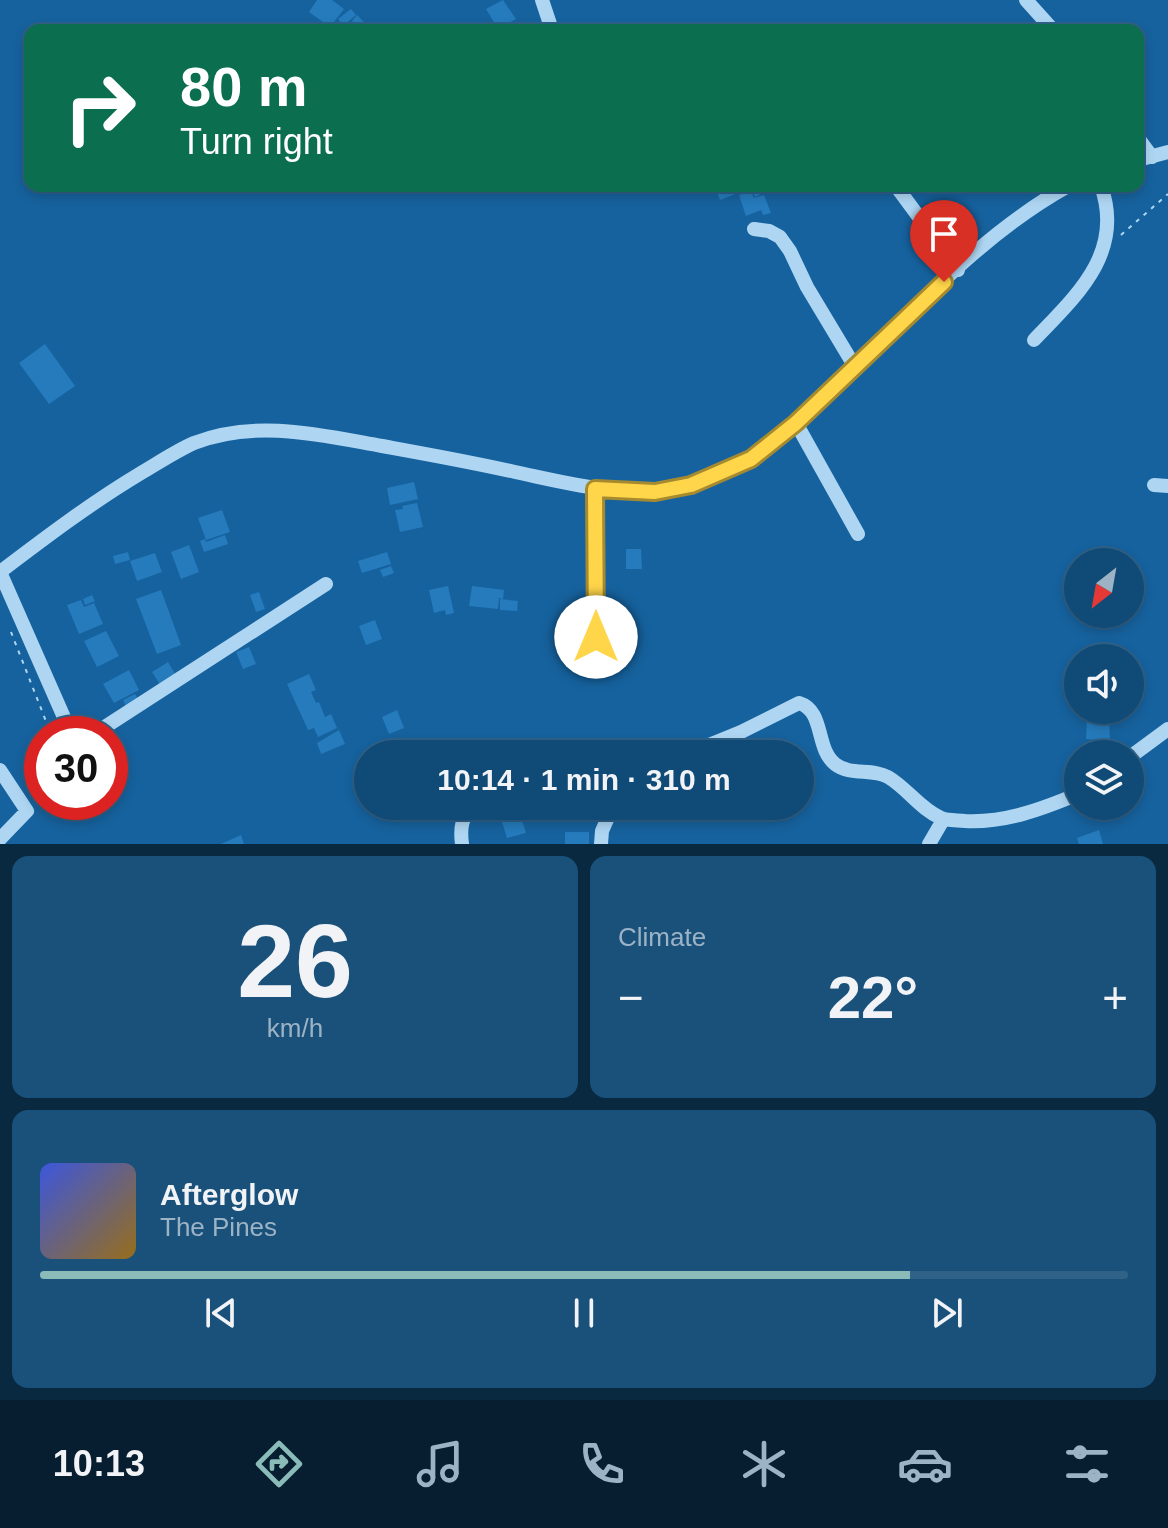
<!DOCTYPE html>
<html lang="en">
<head>
<meta charset="utf-8">
<style>
  :root { --surface:#104a76; --page:#19517b; --text:#f1f3f6; --muted:#9cb3c5; --line:#306288; --accent:#8bbbb9 }
  body { margin:0; font-family:Arial,sans-serif; background:var(--page); color:var(--text); height:100vh; display:flex; flex-direction:column; font-size:30px; white-space:nowrap }
  * { box-sizing:border-box; margin:0 }
  p { font-size:26px; color:var(--muted) }
  .icon { flex:none; width:44px; height:44px; fill:none; stroke:currentColor; stroke-width:2; stroke-linecap:round; stroke-linejoin:round }
  .map { position:relative; height:844px; overflow:hidden }
  .details { display:flex; flex-direction:column; gap:12px; padding:12px; background:#092941; flex:1 }
  .details>* { flex:none }
  .guide { position:absolute; left:24px; top:24px; width:1120px; height:168px; border-radius:16px; box-shadow:0 4px 12px #0003,0 0 0 2px var(--line); background:#0b6e4f; color:#fff; overflow:hidden }
  .needle { width:52px; rotate:211deg }
  .buttons { position:absolute; left:1064px; top:548px; display:grid; gap:16px }
  .buttons a { display:grid; place-items:center; width:80px; height:80px; border-radius:50%; background:var(--surface); box-shadow:0 4px 12px #0003,0 0 0 2px var(--line); font-size:40px }
  .speed { position:absolute; left:24px; top:716px; display:flex; gap:16px; font-size:40px; font-weight:700; text-align:center }
  .speed>* { display:grid; place-content:center; width:104px; height:104px; border-radius:50%; background:var(--surface); box-shadow:0 4px 12px #0003,0 0 0 2px var(--line); line-height:1 }
  .speed .limit { border:12px solid #d22; background:#fff; color:#111 }
  .pin { position:absolute; display:grid; place-items:center; width:68px; height:68px; color:#fff; margin:-82px -34px; border-radius:50% 50% 50% 0; rotate:-45deg; box-shadow:0 0 8px #0007 }
  .pin .icon { rotate:45deg }
  .me { position:absolute; width:88px; margin:-44px; rotate:0deg; stroke-linejoin:round; filter:drop-shadow(0 0 6px #0008) }
  .turn { display:flex; align-items:center; gap:28px; height:168px; padding:0 24px; font-size:36px }
  .turn .icon { width:104px; height:104px; stroke-width:2.5 }
  .turn b { display:block; font-size:56px; line-height:68px }
  .big { font-size:60px; font-weight:600; line-height:1.1 }
  .details .widget { flex:1; display:flex; flex-direction:column; justify-content:center; gap:12px; min-width:0; padding:0 28px; border-radius:16px; background:var(--page) }
  .details .dial { align-items:center; gap:0 }
  .dial b { font-size:104px; line-height:1 }
  .song { display:flex; align-items:center; gap:24px }
  .cover { width:96px; height:96px; border-radius:12px; background:linear-gradient(135deg,hsl(230 70% 55%),hsl(40 70% 35%)) }
  .played { height:8px; border-radius:4px; background:linear-gradient(90deg,var(--accent) 80%,var(--line) 80%) }
  .keys { display:flex; justify-content:space-around; direction:ltr }
  .heat { display:flex; justify-content:space-between; align-items:center; font-size:44px; direction:ltr }
  .details .tiles { flex:1; display:grid; gap:12px; grid-template-columns:1fr 1fr }
  .widget:last-child { grid-column:span 2 }
  .trip { position:absolute; left:354px; top:740px; width:460px; height:80px; border-radius:40px; background:var(--surface); box-shadow:0 4px 12px #0003,0 0 0 2px var(--line); font-weight:600; line-height:80px; text-align:center }
  .dock { display:flex; height:128px; justify-content:space-around; align-items:center; background:#061e2f; color:var(--muted) }
  .dock .icon { width:56px; height:56px }
  .dock .on { color:var(--accent) }
  .dock b { font-size:36px; color:var(--text) }
  .map>svg:first-child { display:block }
</style>
</head>
<body>
<div class="map">
<svg width="1168" height="844" viewBox="0 0 1168 844">
  <rect width="100%" height="100%" fill="#16629e"/>
  <path fill="#257bbc" d="M317,0H332L344,9L330,27L309,12Z
    M503,0L516,19L498,29L486,9Z
    M351,9L356,15L343,26L338,19Z
    M357,15L369,27L366,30H362L352,21Z
    M717,186H766L768,191L755,197L751,188L720,200L715,187Z
    M751,191L754,198L764,195L771,213L763,215L761,210L746,216L739,195Z
    M45,344L75,386L49,404L19,363Z
    M414,482L418,499L390,505L387,488Z
    M417,503L423,527L400,532L395,510L403,509L402,506Z
    M222,510L230,532L206,540L198,518Z
    M225,535L228,544L204,552L200,541L205,539L206,542Z
    M189,545L199,572L181,579L171,552Z
    M626,549H641L642,569H626Z
    M128,552L130,560L115,564L113,556Z
    M387,552L391,564L362,573L358,561Z
    M155,553L162,572L137,581L130,561Z
    M391,566L394,573L383,577L380,570Z
    M448,586L454,613L446,615L445,610L434,613L429,590Z
    M472,586L504,590L503,599L499,598L498,609L469,606Z
    M161,590L181,645L157,654L136,599Z
    M259,592L265,609L256,612L250,595Z
    M92,595L95,601L85,605L83,599Z
    M500,599L518,601L517,611L500,610Z
    M81,600L84,607L94,603L103,624L79,634L67,605Z
    M375,620L382,639L366,645L359,626Z
    M106,631L119,656L97,667L84,641Z
    M249,647L256,664L243,669L236,652Z
    M168,662L177,677L161,686L152,672Z
    M129,670L139,690L114,703L103,684Z
    M309,674L316,690L311,692L316,703L319,702L325,717L331,714L337,728L318,737L314,728L308,730L287,684Z
    M135,694L138,699L126,706L123,700Z
    M397,710L404,728L389,734L382,717Z
    M1109,716L1110,741L1086,739L1087,717Z
    M339,730L345,744L321,754L317,743Z
    M410,806H434V807L412,812Z
    M435,806H451L452,809L437,813Z
    M502,806H518L526,833L507,838L498,809Z
    M1099,830L1103,844H1079L1077,838Z
    M565,832H589V844H565Z
    M241,835L244,844H221Z"/>
  <g fill="none" stroke-linecap="round" stroke-linejoin="round">
    <path stroke="#aed6f3" stroke-width="2" stroke-dasharray="4 6" stroke-linecap="butt" d="M1121,235L1168,194
      M11,632L51,734
      M35,801L42,793"/>
    <path stroke="#aed6f3" stroke-width="14" d="M542,0L552,30
      M1026,0L1053,30
      M1138,138L1152,157
      M1138,160L1168,152
      M896,186L958,270
      M754,229L769,231L780,237L790,251L807,287L855,367
      M1034,340C1076,296 1125,253 1101,186
      M796,423L858,534
      M1154,485L1168,486
      M595,489L596,637
      M0,572C46,537 91,503 141,473C158,463 176,451 194,443C256,419 320,435 382,446C426,454 471,462 515,472C572,484 632,501 691,485C751,468 796,423 840,381C912,313 981,234 1068,186
      M0,572L70,731L74,734
      M94,734L326,584
      M687,754L741,732L799,703C825,711 815,748 835,764C850,776 872,768 888,777C907,788 920,809 941,818C948,821 958,820 965,821C1005,823 1042,809 1078,794
      M1130,757L1168,729
      M0,770L27,811L0,839
      M462,844C460,829 461,815 475,806
      M601,844L602,831L613,806
      M929,844L943,820"/>
  </g>
  <g fill="none" stroke-linecap="round" stroke-linejoin="round">
    <defs>
      <path id="route" d="M596,637L595,489L655,492L691,485L751,459L796,423L944,282"/>
    </defs>
    <use href="#route" stroke="#a68a30" stroke-width="20"/>
    <use href="#route" stroke="#ffd54a" stroke-width="14"/>
  </g>
</svg>
<div class="buttons">
<a><svg class="needle" viewBox="-14 -14 28 28"><path d="M0-13l5 13h-10z" fill="#e53935"/><path d="M0 13l5-13h-10z" fill="#9cb3c5"/></svg></a>
<a><svg class="icon" aria-label="sound" viewBox="0 0 24 24"><path d="M4 9h4l5-4v14l-5-4H4zM17 9q2 3 0 6"/></svg></a>
<a><svg class="icon" aria-label="layers" viewBox="0 0 24 24"><path d="M12 4l9 5-9 5-9-5zM3 14l9 5 9-5"/></svg></a>
</div>
<div class="speed"><div class="limit">30</div></div>
<div class="pin" style="left:944px;top:282px;background:#d93025"><svg class="icon" aria-label="arrive" viewBox="0 0 24 24"><path d="M6 21V4h12l-3 4 3 4H6"/></svg></div>
<svg class="me" style="left:596px;top:637px" viewBox="-20 -20 40 40"><circle r="19" fill="#fff"/><path d="M0-13L10 11 0 6-10 11z" fill="#ffd54a"/></svg>
<div class="trip">10:14 · 1 min · 310 m</div>
<div class="guide">
<div class="turn"><svg class="icon" aria-label="right" viewBox="0 0 24 24"><path d="M7 20v-9h11M14 6l5 5-5 5"/></svg><div><b>80 m</b>Turn right</div></div>
</div>
</div>
<section class="details">
<div class="tiles">
<div class="widget dial"><b>26</b><p>km/h</p></div>
<div class="widget"><p>Climate</p>
<div class="heat"><a>−</a><b class="big">22°</b><a>+</a></div>
</div>
<div class="widget">
<div class="song"><i class="cover"></i><div><b>Afterglow</b><p>The Pines</p></div></div>
<div class="played"></div>
<div class="keys"><svg class="icon" aria-label="previous" viewBox="0 0 24 24"><path d="M18 5L8 12l10 7zM5 5v14"/></svg><svg class="icon" aria-label="pause" viewBox="0 0 24 24"><path d="M8 5v14M16 5v14"/></svg><svg class="icon" aria-label="next" viewBox="0 0 24 24"><path d="M6 5l10 7-10 7zM19 5v14"/></svg></div>
</div>
</div>
</section>
<nav class="dock">
<b>10:13</b>
<svg class="icon on" aria-label="directions" viewBox="0 0 24 24"><path d="M12 3l9 9-9 9-9-9zM9 14v-3h6M13 9l2 2-2 2"/></svg>
<svg class="icon" aria-label="music" viewBox="0 0 24 24"><path d="M9 18V5l10-2v13"/><circle cx="6" cy="18" r="3"/><circle cx="16" cy="16" r="3"/></svg>
<svg class="icon" aria-label="phone" viewBox="0 0 24 24"><path d="M5 4h4l2 5-3 2q2 4 5 5l2-3 5 2v4C11 20 4 13 5 4z"/></svg>
<svg class="icon" aria-label="climate" viewBox="0 0 24 24"><path d="M12 3v18M4 7l16 10M4 17L20 7"/></svg>
<svg class="icon" aria-label="car" viewBox="0 0 24 24"><path d="M5 17H2v-5l4-1 3-4h7l3 4 3 1v5h-3M9 17h6M6 11h13"/><circle cx="7" cy="17" r="2"/><circle cx="17" cy="17" r="2"/></svg>
<svg class="icon" aria-label="filters" viewBox="0 0 24 24"><path d="M4 7h16M4 17h16"/><circle cx="9" cy="7" r="2"/><circle cx="15" cy="17" r="2"/></svg>
</nav>
</body>
</html>
